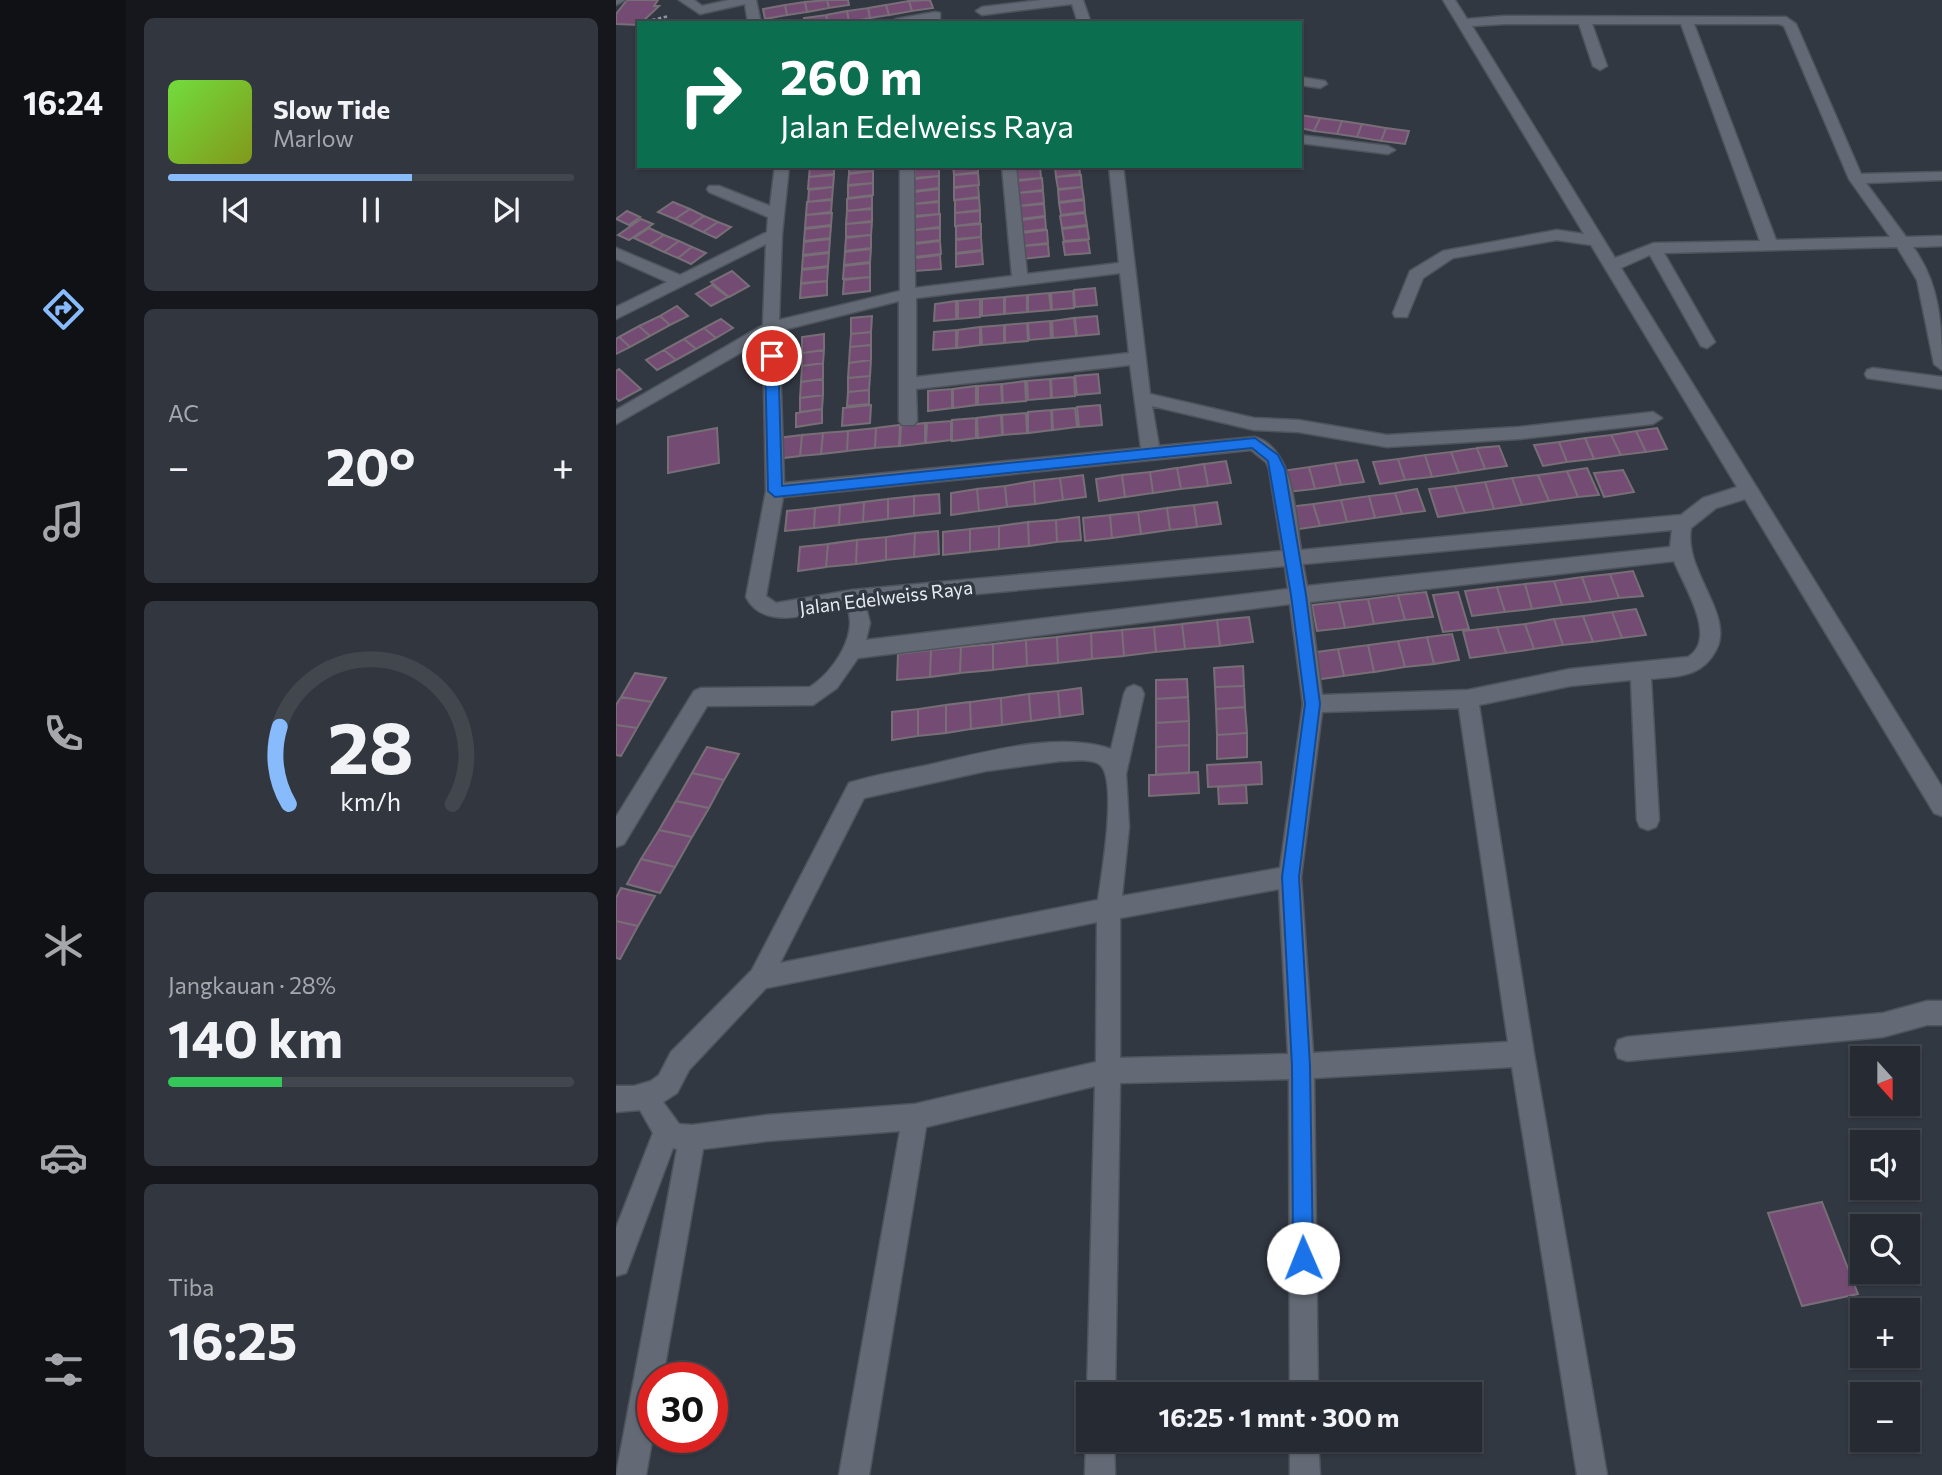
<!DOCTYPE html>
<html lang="id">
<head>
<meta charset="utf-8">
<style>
  :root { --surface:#262a32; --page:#32363e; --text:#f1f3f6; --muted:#a4a7ac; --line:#42464d; --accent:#87bbfc }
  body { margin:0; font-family:Commissioner,sans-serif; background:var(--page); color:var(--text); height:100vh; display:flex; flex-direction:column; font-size:26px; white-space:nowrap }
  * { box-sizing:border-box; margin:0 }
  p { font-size:23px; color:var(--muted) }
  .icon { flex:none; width:38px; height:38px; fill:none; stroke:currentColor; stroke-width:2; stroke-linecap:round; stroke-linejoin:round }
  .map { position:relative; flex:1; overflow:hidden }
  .drawer { display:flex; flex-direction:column; gap:18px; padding:18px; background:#15171c; width:490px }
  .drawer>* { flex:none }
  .top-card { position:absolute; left:21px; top:21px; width:665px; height:147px; border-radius:0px; box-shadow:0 2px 5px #0004,0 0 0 2px var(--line); background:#0b6e4f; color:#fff; overflow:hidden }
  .needle { width:46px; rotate:159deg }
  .fabs { position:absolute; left:1234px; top:1046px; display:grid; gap:14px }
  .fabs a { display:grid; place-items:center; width:70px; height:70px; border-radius:0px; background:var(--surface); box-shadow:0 2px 5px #0004,0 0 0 2px var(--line); font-size:35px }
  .speed { position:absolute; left:21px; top:1362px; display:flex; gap:14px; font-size:35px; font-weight:700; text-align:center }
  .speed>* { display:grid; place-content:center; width:91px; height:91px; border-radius:50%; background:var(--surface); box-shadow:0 2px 5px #0004,0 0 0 2px var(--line); line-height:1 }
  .speed .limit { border:10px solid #d22; background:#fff; color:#111 }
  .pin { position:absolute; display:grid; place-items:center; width:60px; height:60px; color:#fff; margin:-30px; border:4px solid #fff; border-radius:50%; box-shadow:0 2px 7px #0007 }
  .me { position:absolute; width:77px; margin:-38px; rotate:359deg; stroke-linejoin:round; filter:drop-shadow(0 0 5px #0008) }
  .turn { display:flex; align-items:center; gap:24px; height:147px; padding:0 28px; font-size:32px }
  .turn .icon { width:91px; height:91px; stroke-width:2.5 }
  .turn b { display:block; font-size:49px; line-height:60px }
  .big { font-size:52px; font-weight:700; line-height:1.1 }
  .drawer .widget { flex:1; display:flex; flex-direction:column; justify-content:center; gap:10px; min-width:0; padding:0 24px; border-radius:10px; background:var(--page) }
  .drawer .dial { align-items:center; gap:0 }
  .dial svg { height:182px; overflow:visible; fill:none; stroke:var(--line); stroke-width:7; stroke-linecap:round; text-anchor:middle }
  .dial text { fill:var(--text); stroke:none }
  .song { display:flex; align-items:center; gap:21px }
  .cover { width:84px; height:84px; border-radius:10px; background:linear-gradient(135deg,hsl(100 70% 55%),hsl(70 70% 35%)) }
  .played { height:7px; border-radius:4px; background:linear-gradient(90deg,var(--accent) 60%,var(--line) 60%) }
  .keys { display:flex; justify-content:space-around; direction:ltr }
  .heat { display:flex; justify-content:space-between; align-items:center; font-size:38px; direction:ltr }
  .charge { height:10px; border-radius:5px; background:linear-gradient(90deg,#34c759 28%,var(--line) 0) }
  .trip { position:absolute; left:460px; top:1382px; width:406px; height:70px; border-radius:0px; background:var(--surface); box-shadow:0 2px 5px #0004,0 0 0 2px var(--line); font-weight:700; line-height:70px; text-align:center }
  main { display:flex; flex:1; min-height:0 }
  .menu { display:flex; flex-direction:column; width:126px; justify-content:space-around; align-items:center; background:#0f1114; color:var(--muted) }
  .menu .icon { width:49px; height:49px }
  .menu .selected { color:var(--accent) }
  .menu b { font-size:32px; color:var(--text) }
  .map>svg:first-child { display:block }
</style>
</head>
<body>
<main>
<nav class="menu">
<b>16:24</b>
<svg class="icon selected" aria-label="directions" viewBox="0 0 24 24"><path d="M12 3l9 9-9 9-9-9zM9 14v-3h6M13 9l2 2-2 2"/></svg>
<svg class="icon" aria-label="music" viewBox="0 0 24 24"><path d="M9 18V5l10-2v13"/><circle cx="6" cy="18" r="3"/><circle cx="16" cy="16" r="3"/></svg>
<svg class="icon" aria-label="phone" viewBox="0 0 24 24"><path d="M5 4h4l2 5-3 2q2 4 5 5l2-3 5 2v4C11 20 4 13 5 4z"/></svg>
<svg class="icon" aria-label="climate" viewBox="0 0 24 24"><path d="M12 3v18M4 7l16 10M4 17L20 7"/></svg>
<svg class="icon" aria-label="car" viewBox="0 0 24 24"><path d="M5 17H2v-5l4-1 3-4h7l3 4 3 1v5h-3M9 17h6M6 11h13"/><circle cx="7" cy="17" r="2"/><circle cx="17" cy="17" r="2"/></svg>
<svg class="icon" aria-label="filters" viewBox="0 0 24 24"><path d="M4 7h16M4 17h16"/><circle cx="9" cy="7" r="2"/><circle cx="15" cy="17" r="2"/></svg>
</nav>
<section class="drawer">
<div class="widget">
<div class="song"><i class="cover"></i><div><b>Slow Tide</b><p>Marlow</p></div></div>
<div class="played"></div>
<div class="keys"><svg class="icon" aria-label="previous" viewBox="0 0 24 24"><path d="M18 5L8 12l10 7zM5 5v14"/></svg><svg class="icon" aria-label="pause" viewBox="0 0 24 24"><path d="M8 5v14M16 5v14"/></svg><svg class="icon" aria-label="next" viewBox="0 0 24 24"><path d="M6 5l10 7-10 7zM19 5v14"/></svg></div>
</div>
<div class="widget"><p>AC</p>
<div class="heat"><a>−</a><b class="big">20°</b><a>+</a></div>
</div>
<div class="widget dial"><svg viewBox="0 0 100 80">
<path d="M14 69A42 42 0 1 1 86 69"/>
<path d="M14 69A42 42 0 0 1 10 35" stroke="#87bbfc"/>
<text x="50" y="56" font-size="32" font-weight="700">28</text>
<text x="50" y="72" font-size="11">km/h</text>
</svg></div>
<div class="widget"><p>Jangkauan · 28%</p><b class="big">140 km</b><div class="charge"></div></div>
<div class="widget"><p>Tiba</p><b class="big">16:25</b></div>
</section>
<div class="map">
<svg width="1326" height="1475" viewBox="0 0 1326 1475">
  <rect width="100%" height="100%" fill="#323842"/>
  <path fill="#744c73" stroke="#786e77" stroke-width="2" d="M11,0H42L38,6H43L23,25L0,24V14Z
    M211,0L213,8L191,12L189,2Z
    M211,0H232L233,5L213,8Z
    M314,0L317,8L296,11L293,1Z
    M293,1L296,11L273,15L270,5Z
    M189,2L191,12L171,15L169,5Z
    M169,5L171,15L149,19L147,9Z
    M270,5L273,15L254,18L252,8Z
    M252,8L254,18L233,22L231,11Z
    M231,11L233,22L212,23L210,15Z
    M210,15L212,23H189L188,18Z
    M684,115L704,118L698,131L684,128Z
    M704,118L726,121L721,134L698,131Z
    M726,121L746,124L741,137L721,134Z
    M746,124L770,128L765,141L741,137Z
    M770,128L793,131L789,144L765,141Z
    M194,166H218V174L193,177Z
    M233,166H257V171L233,173Z
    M323,166V176L299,178V167Z
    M337,166H362V172L338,175Z
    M424,166L425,178L401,180L400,169Z
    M439,166H463L464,174L440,177Z
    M257,171V183L232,185L233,174Z
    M362,173L363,185L338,187V175Z
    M218,175L217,187L192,189L193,177Z
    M465,175L466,187L442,189L440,177Z
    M323,176V188L298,191V179Z
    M426,178L427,190L402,193L401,181Z
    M257,183V195L232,198V186Z
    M362,185L363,197L338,200V188Z
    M217,187L216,199L192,202L193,190Z
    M466,187L468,199L443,202L442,190Z
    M323,189V201L299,204L298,192Z
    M427,191L428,203L403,206L402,193Z
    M256,196V208L231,211V199Z
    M363,198L364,210L339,213V200Z
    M216,200L215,212L190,215L191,202Z
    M468,200L469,212L445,215L443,203Z
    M57,202L74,209L59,219L42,212Z
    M323,202V214L298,216V204Z
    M428,204L429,216L404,219L403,206Z
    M74,209L88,216L74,226L59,219Z
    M256,209V221L230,224L231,211Z
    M11,211L24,217L13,225L0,219Z
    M364,211V223L339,226V213Z
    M216,213L215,225L189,228L190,215Z
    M469,213L471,225L446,228L444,216Z
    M324,214V227L299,230V217Z
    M88,216L102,222L87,232L74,226Z
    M429,217L430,229L405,232V220Z
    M25,219L37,224L13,240L2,235Z
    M102,222L115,227L100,238L87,232Z
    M256,222L255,235L230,237V224Z
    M365,224V237L340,239V226Z
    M215,226L214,238L188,241L189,229Z
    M471,226L473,239L448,241L446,229Z
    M33,228L48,235L33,245L18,238Z
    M324,228V240L299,243V230Z
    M431,230L432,243L406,246L405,233Z
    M48,235L63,241L48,252L33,245Z
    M255,235V248L229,251L230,238Z
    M365,237L366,250L340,253V240Z
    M214,239L213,252L187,255L188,242Z
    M472,240L474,253L449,255L447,242Z
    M63,241L76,247L62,258L48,252Z
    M324,241L325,254L298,257V244Z
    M432,244L433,256L407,259V246Z
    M76,247L90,253L75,264L62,258Z
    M255,249L254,262L228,265L229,252Z
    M366,251L367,264L340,267V254Z
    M213,253L212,266L186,269L187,256Z
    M324,255L325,269L299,271V258Z
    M254,263V277L227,279L228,266Z
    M212,267L211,281L185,283L186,270Z
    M116,271L133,286L113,297L95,282Z
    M254,277V291L227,294L228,280Z
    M211,281V295L184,298L185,284Z
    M96,285L112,297L95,306L80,294Z
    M479,288L481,305L459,307L458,290Z
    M457,291L458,308L436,310L435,293Z
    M433,293L435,310L412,312V295Z
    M411,295V312L389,314V297Z
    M388,297V314L366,316V299Z
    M364,299V317L342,319V301Z
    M340,301V319L318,321L319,304Z
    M61,306L72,316L54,325L44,316Z
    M44,316L54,325L34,336L23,326Z
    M256,316L255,332L235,334V318Z
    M481,316L483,334L461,336L459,318Z
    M458,318L460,336L437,338L436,321Z
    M105,319L117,328L100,338L88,328Z
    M434,321L435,338L413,340L412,323Z
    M411,323L412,341L389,343V325Z
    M388,325V343L366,345L365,327Z
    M23,326L34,336L14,347L3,337Z
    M364,327V345L341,348L342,330Z
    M88,328L100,338L80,349L68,339Z
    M340,330V348L317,350L318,332Z
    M255,332V345L234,347L235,334Z
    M208,334V350L186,353V337Z
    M3,337L14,347L0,354V339Z
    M68,339L80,349L60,360L48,350Z
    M255,345V360L233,363L234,347Z
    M48,350L60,360L41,370L30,360Z
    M208,350L207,363L186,366V353Z
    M255,360L254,376L232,378L233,363Z
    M207,363V379L185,382L186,366Z
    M3,369L25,389L3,401L0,398V371Z
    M482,374L484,393L461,395L459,376Z
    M254,376L253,390L232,392V378Z
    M458,377L459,396L436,398L435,379Z
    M207,379V395L184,398L185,382Z
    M434,379L435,398L412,400L411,381Z
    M409,381L410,401L387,403L386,384Z
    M385,384L386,403L362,405V386Z
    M360,386V405L337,408V389Z
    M336,389V408L312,411V391Z
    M253,390V404L231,406L232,392Z
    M207,395L206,409L184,412V398Z
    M255,405L254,423L226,426L227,408Z
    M484,405L486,425L463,427L461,407Z
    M459,408L461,427L437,430L436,410Z
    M206,409V423L180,427V413Z
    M435,410L436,430L412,433V412Z
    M410,413L411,433L387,435L386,415Z
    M385,415L386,435L362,438L361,418Z
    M360,418V438L336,441V420Z
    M335,421V440L310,443L311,423Z
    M309,423V443L284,446L285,426Z
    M284,425L283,446L259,448L260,428Z
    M101,428L103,463L52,473V437Z
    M260,428L259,448L231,451L232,431Z
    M1041,428L1051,449L1030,452L1020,431Z
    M232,431L231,451L205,454L207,433Z
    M1020,431L1030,452L1005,455L995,435Z
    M207,433L205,454L184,456L186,435Z
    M186,435L184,456L159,459L162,438Z
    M995,435L1005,455L978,459L969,438Z
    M969,438L978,459L951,462L943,442Z
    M943,442L951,462L927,466L918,445Z
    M883,446L891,466L869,469L861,448Z
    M861,448L869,469L843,473L835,452Z
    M835,452L843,473L816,477L809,455Z
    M809,455L816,477L789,480L782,459Z
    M782,459L789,480L764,484L757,462Z
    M741,460L748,482L725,485L719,463Z
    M610,461L615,483L592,486L588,464Z
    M719,463L725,485L699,489L693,467Z
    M588,464L592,486L565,489L561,468Z
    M693,467L699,489L671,492L666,471Z
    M561,468L565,489L537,493L534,472Z
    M971,468L983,495L962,497L951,471Z
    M1007,470L1018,492L988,497L978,473Z
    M951,471L962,497L933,501L922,475Z
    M534,472L537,493L509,497L506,475Z
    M467,475L470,497L447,500L444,478Z
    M506,475L509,497L483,501L480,479Z
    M922,475L933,501L906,505L896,478Z
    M444,478L447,500L419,504L418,481Z
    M896,478L906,505L878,509L869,482Z
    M418,481L419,504L391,507L389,486Z
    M869,482L878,509L849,513L839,486Z
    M389,486L391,507L363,511L361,489Z
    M839,486L849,513L822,517L813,489Z
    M361,489L363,511L335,515V493Z
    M801,489L809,511L786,514L779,493Z
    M779,493L786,514L759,518L753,496Z
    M323,494L324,513L298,516V496Z
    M298,496V516L272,519V499Z
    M753,496L759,518L731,522L725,500Z
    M272,499V519L247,522L248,502Z
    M725,500L731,522L704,526L697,504Z
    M248,502L247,522L223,525L224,505Z
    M601,502L605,524L581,527L578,505Z
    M697,504L704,526L677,530L671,507Z
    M224,505L223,525L198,528L199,508Z
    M578,505L581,527L554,530L551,508Z
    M199,508L198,528L169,531L171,511Z
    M551,508L554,530L525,534L522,512Z
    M522,512L525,534L496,538L494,515Z
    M494,515L496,538L469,541L467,518Z
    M463,517L465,540L441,542L440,520Z
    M440,520L441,542L413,546L412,522Z
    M412,522L413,546L383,549V526Z
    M383,526V549L354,552V529Z
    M354,529V552L327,555V532Z
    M322,531L323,554L298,557L299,533Z
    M299,533L298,557L270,560V537Z
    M270,537V560L240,564L241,540Z
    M241,540L240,564L210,567L212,544Z
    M212,544L210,567L182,571L184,547Z
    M1017,571L1027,596L1003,598L994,574Z
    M994,574L1003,598L975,602L966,577Z
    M966,577L975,602L946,605L938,581Z
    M938,581L946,605L916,609L909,584Z
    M909,584L916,609L889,612L881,587Z
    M881,587L889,612L856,616L849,591Z
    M810,592L817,617L789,620L782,595Z
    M842,592L853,629L827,632L817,595Z
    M782,595L789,620L758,624L752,599Z
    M752,599L758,624L729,628L723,602Z
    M723,602L729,628L701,631L696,605Z
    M1020,609L1030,635L1006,638L996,612Z
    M996,612L1006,638L977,642L967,616Z
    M967,616L977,642L947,645L938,619Z
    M633,617L637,642L604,646L601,620Z
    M938,619L947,645L918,649L909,624Z
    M601,620L604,646L569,649L566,624Z
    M566,624L569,649L540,652L538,627Z
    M909,624L918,649L890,653L881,627Z
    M538,627L540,652L508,656L506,630Z
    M881,627L890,653L854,658L847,631Z
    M506,630L508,656L476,659L475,633Z
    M475,633L476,659L442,663L441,637Z
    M836,634L843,660L818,664L811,637Z
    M441,637L442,663L411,666L410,640Z
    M811,637L818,664L789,667L782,641Z
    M410,640L411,666L377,670V644Z
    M782,641L789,667L758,672L752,645Z
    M377,644V670L344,673L345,647Z
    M752,645L758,672L728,676L722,649Z
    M345,647L344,673L314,677L315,650Z
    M722,649L728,676L699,680L693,653Z
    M315,650L314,677L281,680L282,654Z
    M627,666L628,686L599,687L598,668Z
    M19,673L50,678L36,702L5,697Z
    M571,679L572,697L540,699V680Z
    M628,686L629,707L600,709L599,687Z
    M465,688L467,714L444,717L442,691Z
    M442,691L444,717L415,721L413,694Z
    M413,694L415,721L386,725L385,698Z
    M5,697L36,702L21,728L0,725V705Z
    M572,697L573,721L540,723V699Z
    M385,698L386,725L355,729L354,702Z
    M354,702L355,729L330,733V705Z
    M330,705V733L302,736V709Z
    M629,707L631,733L601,735L600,709Z
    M302,709V736L276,740V712Z
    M573,721V745L540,747V723Z
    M0,725L21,728L5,756L0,755Z
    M631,733V757L601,759V735Z
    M573,745V773L540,775V747Z
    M91,747L123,754L108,780L76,773Z
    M645,762L646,784L592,787L591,765Z
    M582,772L583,793L533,796V775Z
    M76,773L108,780L93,808L60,801Z
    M630,785L631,803L603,804L602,787Z
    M60,801L93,808L76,837L43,830Z
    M43,830L76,837L59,867L25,859Z
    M25,859L59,867L44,893L11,884Z
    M5,888L39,896L22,926L0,921V898Z
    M0,921L22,926L4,959L0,958Z
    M1206,1202L1242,1294L1186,1306L1152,1213Z"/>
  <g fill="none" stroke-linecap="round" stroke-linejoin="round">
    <defs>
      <path id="minor" d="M0,0H9L0,5Z
        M63,0H78L86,6L113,0H140L145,23H132L129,4L84,14Z
        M425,0H467L475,23H462L456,4L366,15L360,11L366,7Z
        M827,0H839L851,19L888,16L1170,17L1180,24L1245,174L1326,172V180L1250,183L1290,237L1326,236V246L1297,247C1324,284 1326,325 1326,370L1318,364L1301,280L1281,247L1048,253L1099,342L1091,348L1085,346L1034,255L1005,268L1326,787V816L1318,813L1129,499L1100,508L1075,528C1067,571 1119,615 1100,650C1086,677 1063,676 1035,679L1043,820L1040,827L1032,830L1024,827L1021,820L1015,680L954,686L863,705L918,1054L991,1475H961L896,1067L698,1078L702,1395H674L673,1079L504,1083L499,1395H472V1399L471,1395L479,1086L310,1127L253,1475H223L284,1131L151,1141L87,1149L47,1377H37V1435L30,1475H0L61,1149L57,1148L10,1273L0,1276V1228L37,1133L24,1110L0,1112V1086H18L35,1081L43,1075L55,1052L136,970L233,783C257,775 283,771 308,766C363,754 441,730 495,749L508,694L511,688L518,685L525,688L528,694L510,774L513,827L506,896L664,868L687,704L674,604L242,658L221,688L197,705L91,706L8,844L0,847V817L78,691L85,688L194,687C217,672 243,635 231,607C199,612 149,633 130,597L150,491L147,340L0,424V410L147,325L150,244L0,319V307L51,282L0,259V248L64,275L151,232L152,217L93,192L91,189L93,186H103L154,206L159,166H173L166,234L163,320L284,291V166H298L299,288L396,276L386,166H400L411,274L503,263L493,166H507L534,394L638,418L682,420L771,435L903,427L1037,412L1046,418L1037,424L903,439L771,447L682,432L638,430L536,406L543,446L639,437C679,449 679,515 685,550L1065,515L1087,498L1121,487L975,245L941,240L837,258L807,278L791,317H779L777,313L794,271L827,251L941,230L968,234ZM888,24H963L977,66L984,70L991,66L976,24H1065L1144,241L1038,243L999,258L856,26ZM1078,24H1163L1168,26L1233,179L1274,237L1160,240ZM504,273L513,353L300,377V298ZM283,301V421L286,425H298L301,421L300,389L514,365L525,448L168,483L163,331ZM635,450L650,462L653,469L666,551L236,590L160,603L150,596L167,497ZM1056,530L1054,547L691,586L687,564ZM1058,561C1067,585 1103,638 1072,657L954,669L852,690L706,695L694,602ZM669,566L672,589L250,640L254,623L249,604ZM843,708L892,1042L697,1053L685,877L706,712ZM445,761C456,761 474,758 483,764C503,777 485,878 482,900L164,963L248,798L370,771ZM663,889L672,1054L504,1058V918ZM481,922L480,1062L299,1104L151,1115L76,1125L63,1124L47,1102L61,1093L73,1070L150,988Z
        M319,12L324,13V19L303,23H274L280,19Z
        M684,77L709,81L711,84L704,88L684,85Z
        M684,135L772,146L779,150L772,154L684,143Z
        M1257,368L1326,377V389L1251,378L1249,374L1251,370Z
        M1311,1001H1326V1025H1311L1267,1037L1011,1061L1002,1058L999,1049L1002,1040L1011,1037L1267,1013Z
        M472,1433V1440H498L499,1475H469L470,1440Z
        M674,1440H702L704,1475H674Z"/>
    </defs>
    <use href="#minor" stroke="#4f545c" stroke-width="3"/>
    <path stroke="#90949c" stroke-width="2.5" stroke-dasharray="3.5 2.5" stroke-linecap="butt" d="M36,20L53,16"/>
    <use href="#minor" fill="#636a75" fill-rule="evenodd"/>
  </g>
  <path fill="#1a73e8" stroke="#114b97" stroke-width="2" d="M156,351L162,356L166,486L639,438L662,455L669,469L690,595L704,704L683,877L694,1066L697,1258L694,1265L687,1268L679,1265L677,1258L676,1066L666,877L689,704L675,595L652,461L636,448L159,497L152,491L149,356Z"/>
  <g text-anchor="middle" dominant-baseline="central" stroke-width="7" stroke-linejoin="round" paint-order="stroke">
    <g font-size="19" fill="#e7ebf1" stroke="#323842">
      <text transform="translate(270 597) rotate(-7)">Jalan Edelweiss Raya</text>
    </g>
  </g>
</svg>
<div class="fabs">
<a><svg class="needle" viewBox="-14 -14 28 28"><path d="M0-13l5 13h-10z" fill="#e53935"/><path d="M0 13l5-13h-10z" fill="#a4a7ac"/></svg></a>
<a><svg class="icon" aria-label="sound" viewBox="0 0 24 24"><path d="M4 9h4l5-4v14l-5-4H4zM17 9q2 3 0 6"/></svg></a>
<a><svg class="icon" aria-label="search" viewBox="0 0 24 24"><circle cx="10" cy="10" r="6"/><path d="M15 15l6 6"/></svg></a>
<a>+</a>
<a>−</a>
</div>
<div class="speed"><div class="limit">30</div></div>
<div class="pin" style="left:156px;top:356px;background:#d93025"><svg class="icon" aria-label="arrive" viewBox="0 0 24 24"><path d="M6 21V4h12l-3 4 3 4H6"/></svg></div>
<svg class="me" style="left:687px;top:1258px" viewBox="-20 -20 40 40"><circle r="19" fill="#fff"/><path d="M0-13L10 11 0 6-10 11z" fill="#1a73e8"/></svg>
<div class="trip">16:25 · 1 mnt · 300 m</div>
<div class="top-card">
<div class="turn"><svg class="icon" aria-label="right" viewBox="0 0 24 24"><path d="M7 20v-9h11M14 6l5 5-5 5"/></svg><div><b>260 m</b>Jalan Edelweiss Raya</div></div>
</div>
</div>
</main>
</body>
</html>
